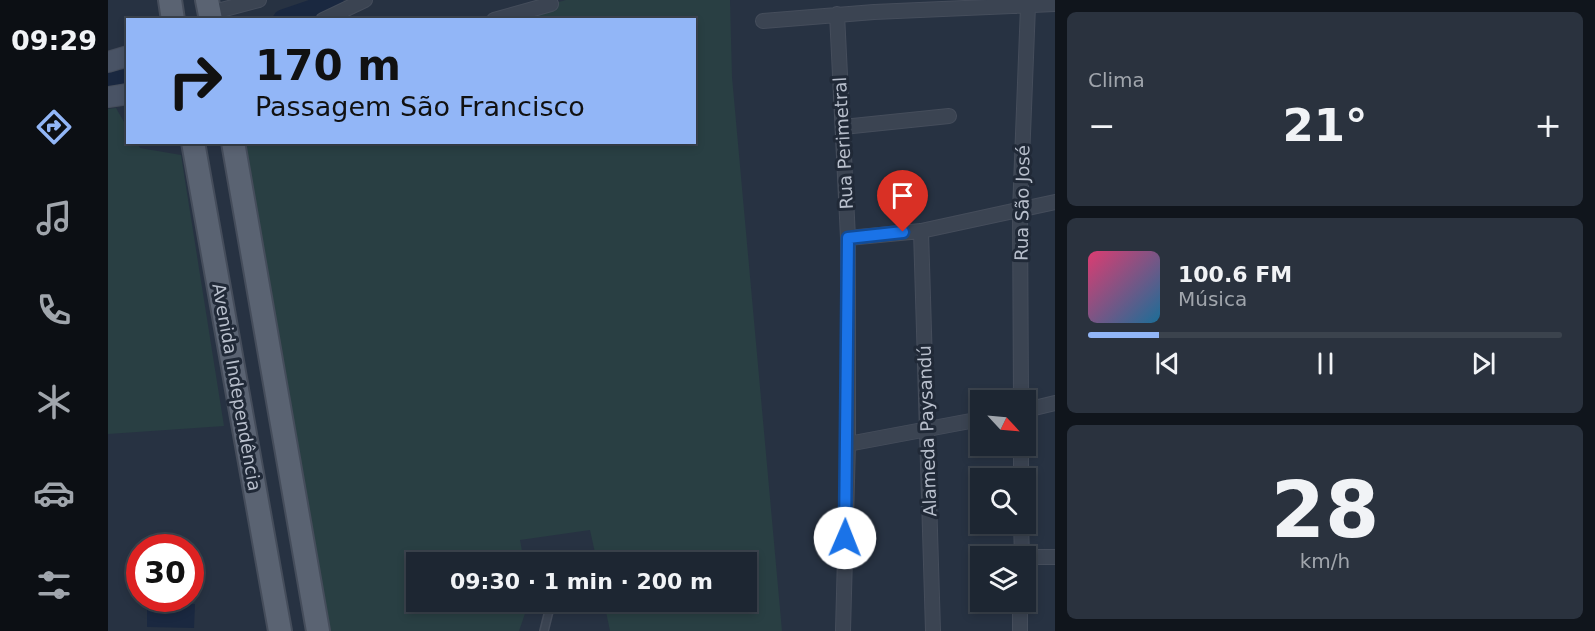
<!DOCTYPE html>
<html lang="pt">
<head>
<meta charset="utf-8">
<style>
  :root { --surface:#1d2632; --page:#2a323e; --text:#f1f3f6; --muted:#a0a5ac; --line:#3b434d; --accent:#92b6f7 }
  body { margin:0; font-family:"DejaVu Sans",sans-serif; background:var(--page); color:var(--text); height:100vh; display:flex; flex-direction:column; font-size:22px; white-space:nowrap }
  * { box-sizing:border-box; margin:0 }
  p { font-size:20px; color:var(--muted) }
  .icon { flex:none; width:33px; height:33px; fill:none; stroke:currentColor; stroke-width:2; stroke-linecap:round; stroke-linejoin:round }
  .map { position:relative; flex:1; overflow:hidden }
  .sheet { display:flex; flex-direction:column; gap:12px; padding:12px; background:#10151c; width:540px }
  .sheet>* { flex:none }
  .guide { position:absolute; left:18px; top:18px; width:570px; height:126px; border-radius:0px; box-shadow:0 3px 9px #0003,0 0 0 2px var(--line); background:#92b6f7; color:#111; overflow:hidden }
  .needle { width:39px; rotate:116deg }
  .fabs { position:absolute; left:862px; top:390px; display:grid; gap:12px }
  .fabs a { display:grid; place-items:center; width:66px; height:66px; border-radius:0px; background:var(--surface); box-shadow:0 3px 9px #0003,0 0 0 2px var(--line); font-size:30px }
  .speed { position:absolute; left:18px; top:534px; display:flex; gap:12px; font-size:30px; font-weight:700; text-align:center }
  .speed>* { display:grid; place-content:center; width:78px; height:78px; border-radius:50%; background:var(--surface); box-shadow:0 3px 9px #0003,0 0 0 2px var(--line); line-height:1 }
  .speed .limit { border:9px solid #d22; background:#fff; color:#111 }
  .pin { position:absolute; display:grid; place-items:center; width:51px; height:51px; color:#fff; margin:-62px -26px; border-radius:50% 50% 50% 0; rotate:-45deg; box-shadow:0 0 6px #0007 }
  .pin .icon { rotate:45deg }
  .me { position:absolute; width:66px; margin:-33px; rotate:1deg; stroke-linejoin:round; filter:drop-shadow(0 0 4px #0008) }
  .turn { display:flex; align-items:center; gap:21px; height:126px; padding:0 30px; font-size:27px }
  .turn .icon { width:78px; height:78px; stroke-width:2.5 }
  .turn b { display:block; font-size:42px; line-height:51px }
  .big { font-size:45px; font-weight:700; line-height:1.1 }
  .sheet .widget { flex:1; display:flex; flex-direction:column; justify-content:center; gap:9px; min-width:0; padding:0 21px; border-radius:9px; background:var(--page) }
  .sheet .dial { align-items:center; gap:0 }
  .dial b { font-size:78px; line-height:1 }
  .song { display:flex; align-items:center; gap:18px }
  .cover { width:72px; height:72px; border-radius:9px; background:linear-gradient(135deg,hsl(340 70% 55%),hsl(200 70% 35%)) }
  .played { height:6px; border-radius:3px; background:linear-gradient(90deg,var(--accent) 15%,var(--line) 15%) }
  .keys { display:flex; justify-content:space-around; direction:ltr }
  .heat { display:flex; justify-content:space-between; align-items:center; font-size:33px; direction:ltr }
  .trip { position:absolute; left:298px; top:552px; width:351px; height:60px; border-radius:0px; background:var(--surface); box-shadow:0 3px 9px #0003,0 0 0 2px var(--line); font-weight:700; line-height:60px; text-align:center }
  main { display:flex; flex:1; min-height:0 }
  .tabs { display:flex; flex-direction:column; width:108px; justify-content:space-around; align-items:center; background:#0c0f14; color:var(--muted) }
  .tabs .icon { width:42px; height:42px }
  .tabs .current { color:var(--accent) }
  .tabs b { font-size:27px; color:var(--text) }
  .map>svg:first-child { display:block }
</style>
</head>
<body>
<main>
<nav class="tabs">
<b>09:29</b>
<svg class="icon current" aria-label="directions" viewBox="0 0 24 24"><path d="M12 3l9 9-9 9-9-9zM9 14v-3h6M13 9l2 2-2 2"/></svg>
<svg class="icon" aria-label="music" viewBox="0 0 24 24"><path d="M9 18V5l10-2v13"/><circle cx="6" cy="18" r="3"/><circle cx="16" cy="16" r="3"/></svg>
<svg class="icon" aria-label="phone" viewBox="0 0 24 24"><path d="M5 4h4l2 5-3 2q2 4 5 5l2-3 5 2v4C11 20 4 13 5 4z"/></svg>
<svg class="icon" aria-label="climate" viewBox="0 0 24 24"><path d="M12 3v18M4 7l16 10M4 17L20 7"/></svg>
<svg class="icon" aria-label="car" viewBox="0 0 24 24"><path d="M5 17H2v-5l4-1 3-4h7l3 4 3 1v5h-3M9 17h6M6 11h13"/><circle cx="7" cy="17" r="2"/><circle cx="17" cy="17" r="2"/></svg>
<svg class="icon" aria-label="filters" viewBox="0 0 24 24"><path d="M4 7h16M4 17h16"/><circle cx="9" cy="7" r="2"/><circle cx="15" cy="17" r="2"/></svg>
</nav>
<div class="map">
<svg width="947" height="631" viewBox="0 0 947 631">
  <rect width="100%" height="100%" fill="#273242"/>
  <path fill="#293f43" d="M458,0H622L624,77L674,631H502L496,602H639V562H489L482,530L412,540L416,562H309V602H421L411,631H222L136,143L586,142V20L389,19Z
    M8,108L19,127L20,142L29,143L32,148L73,155L116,426L0,434V109Z"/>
  <path fill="#1a2840" d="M39,603L87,604L86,628L39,627Z"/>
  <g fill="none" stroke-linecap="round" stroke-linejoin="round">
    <path stroke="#1a2840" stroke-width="21" d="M175,20L207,9L225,0
      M0,82L20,80"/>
    <defs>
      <path id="service" d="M436,631L443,603"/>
      <path id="minor" d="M102,13L151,0
        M729,14L740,238V444L735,631
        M215,20L257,0
        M386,20L443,4
        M655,21L766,12L947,4
        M735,127L841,116
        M813,231L825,631
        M740,238L813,231L947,202
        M913,400L912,211L920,6
        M918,410L947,403
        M740,444L873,419
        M913,446V478
        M913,524L914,556
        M918,557H947
        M912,631V602"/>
      <path id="secondary" d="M0,62L20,56
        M0,97L20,94"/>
      <path id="primary" d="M62,0L65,20
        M99,0L103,20
        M85,142L172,631
        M125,142L210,631"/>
    </defs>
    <use href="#service" stroke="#454d5b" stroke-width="10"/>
    <use href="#minor" stroke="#454d5b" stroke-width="16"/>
    <use href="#secondary" stroke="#454d5b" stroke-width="22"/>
    <use href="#primary" stroke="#454d5b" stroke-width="26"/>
    <use href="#service" stroke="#3b4452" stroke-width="7"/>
    <use href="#minor" stroke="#3b4452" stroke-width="14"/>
    <use href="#secondary" stroke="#495365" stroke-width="20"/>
    <use href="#primary" stroke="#5a6372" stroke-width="22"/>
  </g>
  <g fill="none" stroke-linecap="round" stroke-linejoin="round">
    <defs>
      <path id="route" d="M737,538L740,238L795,232"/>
    </defs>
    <use href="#route" stroke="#114b97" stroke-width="15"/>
    <use href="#route" stroke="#1a73e8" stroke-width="10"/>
  </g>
  <g text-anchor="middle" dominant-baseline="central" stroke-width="6" stroke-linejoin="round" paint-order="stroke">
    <g font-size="18" fill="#b8bfcc" stroke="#202937">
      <text transform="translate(735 143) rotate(-93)">Rua Perimetral</text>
      <text transform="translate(914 203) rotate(-89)">Rua São José</text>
      <text transform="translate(129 387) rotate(80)">Avenida Independência</text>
      <text transform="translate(819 431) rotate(-92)">Alameda Paysandú</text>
    </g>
  </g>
</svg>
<div class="fabs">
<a><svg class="needle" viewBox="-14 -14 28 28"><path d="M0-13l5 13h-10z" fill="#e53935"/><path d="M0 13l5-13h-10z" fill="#a0a5ac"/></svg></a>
<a><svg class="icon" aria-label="search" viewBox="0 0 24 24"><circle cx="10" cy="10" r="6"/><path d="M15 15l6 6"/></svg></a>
<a><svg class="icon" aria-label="layers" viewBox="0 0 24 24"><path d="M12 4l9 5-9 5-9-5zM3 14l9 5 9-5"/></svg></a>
</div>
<div class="speed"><div class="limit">30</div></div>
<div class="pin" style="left:795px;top:232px;background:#d93025"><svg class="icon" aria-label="arrive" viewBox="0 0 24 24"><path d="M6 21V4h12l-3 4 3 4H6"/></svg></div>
<svg class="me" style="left:737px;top:538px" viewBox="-20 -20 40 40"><circle r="19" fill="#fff"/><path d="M0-13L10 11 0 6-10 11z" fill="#1a73e8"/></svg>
<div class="trip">09:30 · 1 min · 200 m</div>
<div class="guide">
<div class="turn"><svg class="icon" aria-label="right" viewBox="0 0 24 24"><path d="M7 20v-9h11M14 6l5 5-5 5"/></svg><div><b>170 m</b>Passagem São Francisco</div></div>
</div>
</div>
<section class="sheet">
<div class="widget"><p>Clima</p>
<div class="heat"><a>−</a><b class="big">21°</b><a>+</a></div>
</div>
<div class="widget">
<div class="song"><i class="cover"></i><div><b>100.6 FM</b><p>Música</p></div></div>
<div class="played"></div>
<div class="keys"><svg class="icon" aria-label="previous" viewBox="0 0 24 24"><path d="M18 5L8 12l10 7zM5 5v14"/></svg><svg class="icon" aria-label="pause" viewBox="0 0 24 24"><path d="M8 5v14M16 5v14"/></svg><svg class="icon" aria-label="next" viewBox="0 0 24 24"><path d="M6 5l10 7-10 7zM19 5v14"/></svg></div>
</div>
<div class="widget dial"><b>28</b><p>km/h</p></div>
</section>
</main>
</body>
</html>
